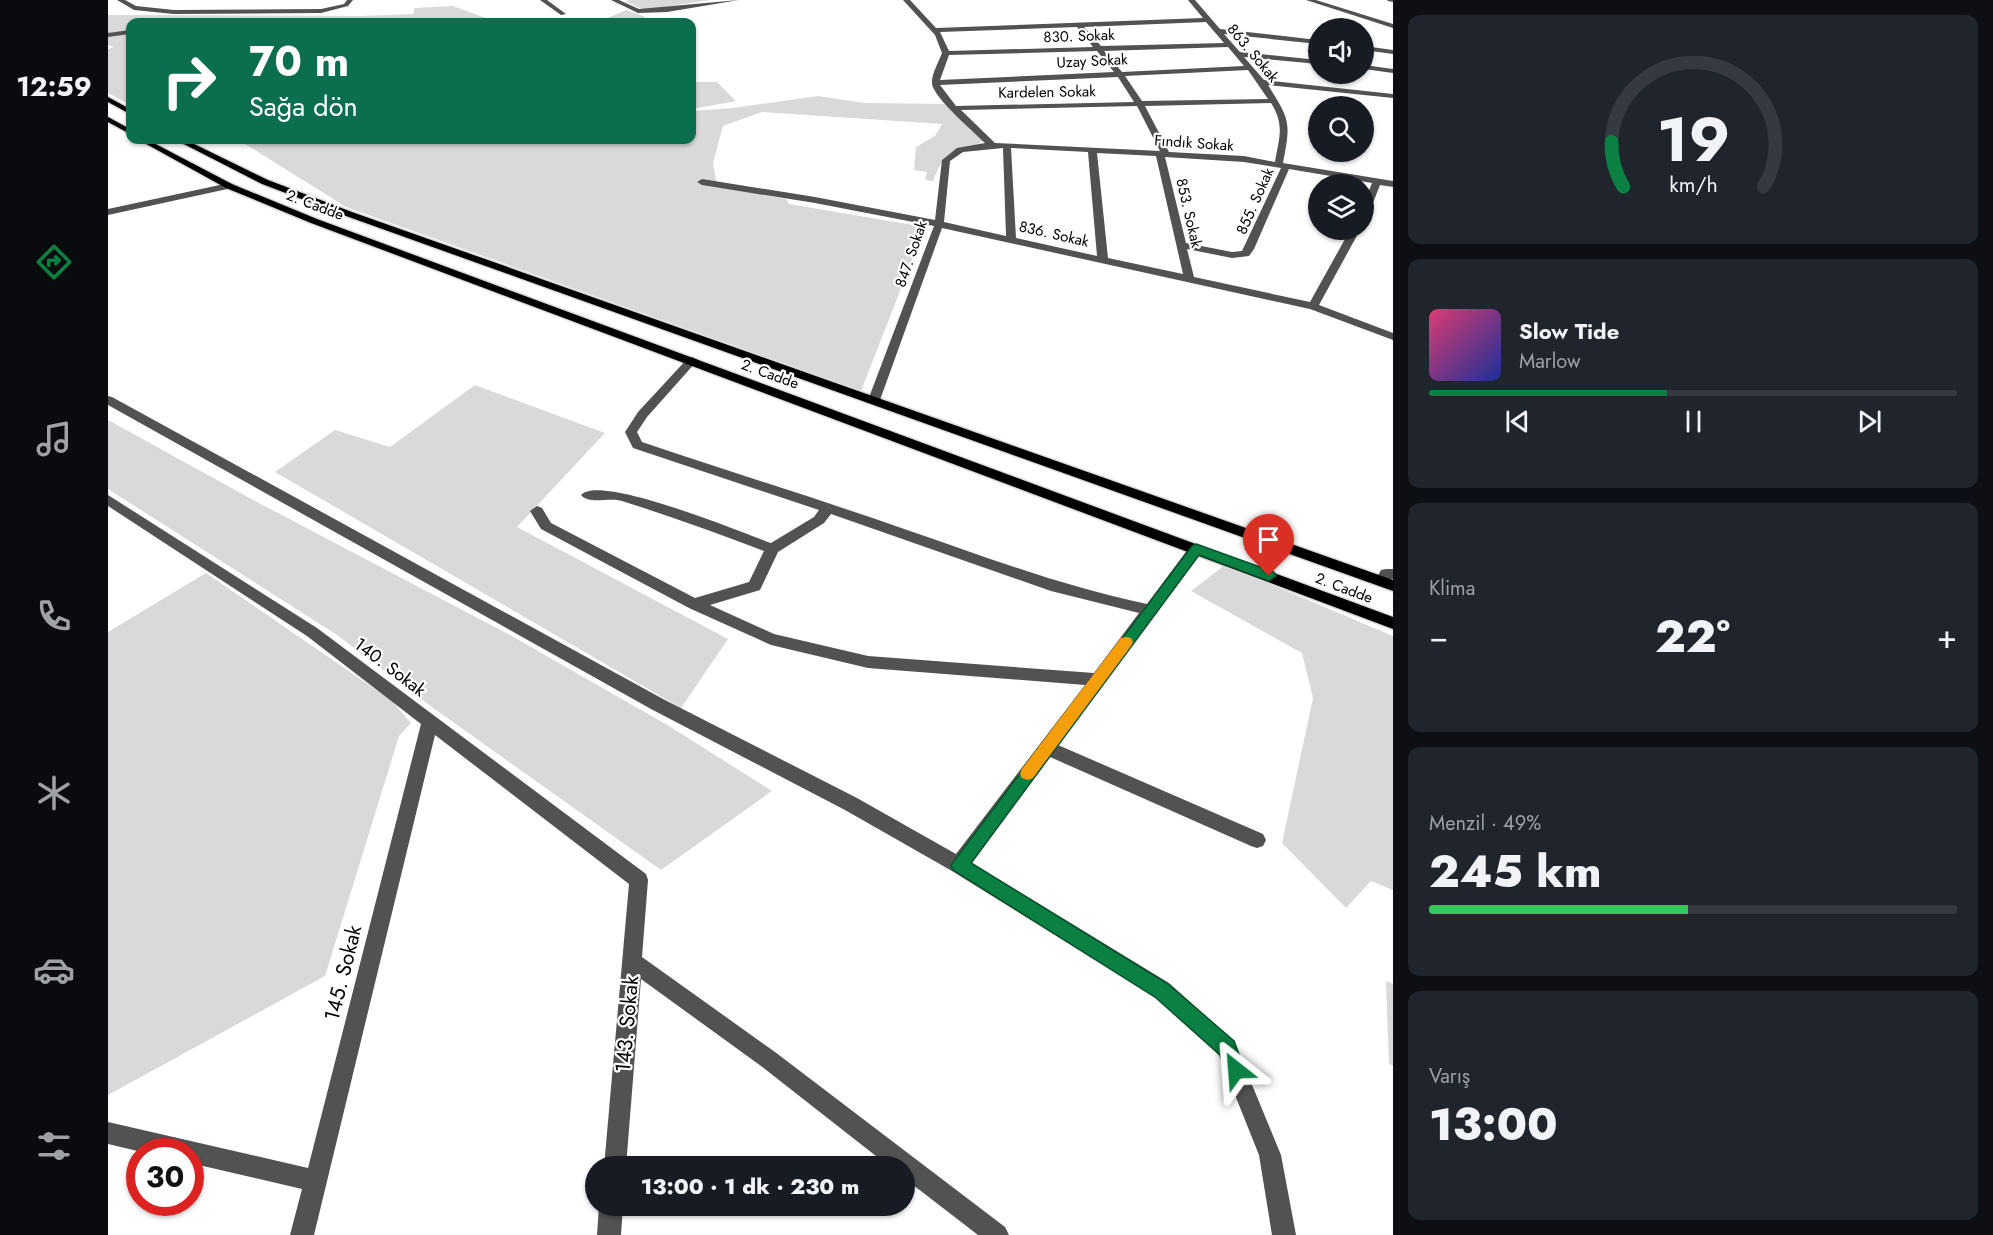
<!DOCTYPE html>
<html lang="tr">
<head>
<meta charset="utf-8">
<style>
  :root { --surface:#171b24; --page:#20242c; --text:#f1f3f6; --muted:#9ea1a6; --line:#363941; --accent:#0b8043 }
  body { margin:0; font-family:Jost,sans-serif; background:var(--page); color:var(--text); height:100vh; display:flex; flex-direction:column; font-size:22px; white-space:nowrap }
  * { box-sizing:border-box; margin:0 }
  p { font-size:20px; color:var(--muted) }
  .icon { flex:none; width:33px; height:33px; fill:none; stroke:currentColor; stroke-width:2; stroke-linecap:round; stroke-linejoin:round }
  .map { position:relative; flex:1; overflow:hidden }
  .sheet { display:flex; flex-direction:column; gap:15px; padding:15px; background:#0d0f14; width:600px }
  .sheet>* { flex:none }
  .top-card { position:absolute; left:18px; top:18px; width:570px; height:126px; border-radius:12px; box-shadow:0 2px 4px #0004; background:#0b6e4f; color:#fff; overflow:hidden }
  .tools { position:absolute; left:1200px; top:18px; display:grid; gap:12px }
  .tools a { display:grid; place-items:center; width:66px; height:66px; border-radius:50%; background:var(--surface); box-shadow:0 2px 4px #0004; font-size:30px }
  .speed { position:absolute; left:18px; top:1138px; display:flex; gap:12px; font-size:30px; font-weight:700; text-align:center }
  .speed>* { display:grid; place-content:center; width:78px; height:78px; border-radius:50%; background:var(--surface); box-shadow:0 2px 4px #0004; line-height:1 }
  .speed .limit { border:9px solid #d22; background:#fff; color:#111 }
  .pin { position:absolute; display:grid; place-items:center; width:51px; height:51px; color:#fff; margin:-62px -26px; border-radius:50% 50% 50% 0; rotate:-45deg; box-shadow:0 0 6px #0007 }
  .pin .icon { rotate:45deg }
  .me { position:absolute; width:66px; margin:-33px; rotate:332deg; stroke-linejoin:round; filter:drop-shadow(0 0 4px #0008) }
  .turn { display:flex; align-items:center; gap:21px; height:126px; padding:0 24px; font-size:27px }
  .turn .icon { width:78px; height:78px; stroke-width:2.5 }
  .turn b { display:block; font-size:42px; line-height:51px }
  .big { font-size:45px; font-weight:800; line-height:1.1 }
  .sheet .tile { flex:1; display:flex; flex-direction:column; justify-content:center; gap:9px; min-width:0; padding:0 21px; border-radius:12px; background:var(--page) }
  .sheet .dial { align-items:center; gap:0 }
  .dial svg { height:156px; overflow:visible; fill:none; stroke:var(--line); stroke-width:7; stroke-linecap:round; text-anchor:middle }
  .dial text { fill:var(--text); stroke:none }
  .song { display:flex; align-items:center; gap:18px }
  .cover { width:72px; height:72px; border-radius:9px; background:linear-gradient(135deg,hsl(340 70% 55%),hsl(230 70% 35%)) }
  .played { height:6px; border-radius:3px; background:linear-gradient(90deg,var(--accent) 45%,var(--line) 45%) }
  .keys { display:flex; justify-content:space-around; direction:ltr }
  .heat { display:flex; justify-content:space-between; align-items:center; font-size:33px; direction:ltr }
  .charge { height:9px; border-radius:4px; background:linear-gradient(90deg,#34c759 49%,var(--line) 0) }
  .trip { position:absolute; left:477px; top:1156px; width:330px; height:60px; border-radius:30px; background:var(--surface); box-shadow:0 2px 4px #0004; font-weight:800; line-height:60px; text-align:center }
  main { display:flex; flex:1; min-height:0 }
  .tabs { display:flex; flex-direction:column; width:108px; justify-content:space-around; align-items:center; background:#090b0e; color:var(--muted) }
  .tabs .icon { width:42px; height:42px }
  .tabs .active { color:var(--accent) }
  .tabs b { font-size:27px; color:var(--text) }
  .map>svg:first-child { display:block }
</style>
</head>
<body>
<main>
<nav class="tabs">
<b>12:59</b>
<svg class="icon active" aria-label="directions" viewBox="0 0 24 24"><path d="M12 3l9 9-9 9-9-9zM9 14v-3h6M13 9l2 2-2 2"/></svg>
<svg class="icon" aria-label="music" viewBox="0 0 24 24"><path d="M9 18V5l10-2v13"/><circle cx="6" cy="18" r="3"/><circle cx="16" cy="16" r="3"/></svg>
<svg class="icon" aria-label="phone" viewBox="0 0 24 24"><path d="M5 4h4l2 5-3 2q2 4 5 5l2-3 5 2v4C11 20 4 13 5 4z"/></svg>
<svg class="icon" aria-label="climate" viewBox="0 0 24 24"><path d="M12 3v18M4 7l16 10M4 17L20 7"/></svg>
<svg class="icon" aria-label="car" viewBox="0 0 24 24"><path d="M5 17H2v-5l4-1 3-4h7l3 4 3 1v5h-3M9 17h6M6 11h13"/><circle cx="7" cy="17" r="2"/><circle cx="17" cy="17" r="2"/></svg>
<svg class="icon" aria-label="filters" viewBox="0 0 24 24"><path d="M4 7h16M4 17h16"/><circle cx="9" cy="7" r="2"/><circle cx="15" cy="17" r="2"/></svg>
</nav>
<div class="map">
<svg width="1285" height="1235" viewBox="0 0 1285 1235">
  <rect width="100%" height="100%" fill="#fff"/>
  <path fill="#d9d9d9" d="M523,0H602L536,10L517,1Z
    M345,6L383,20L449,18L462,21L500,18L518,10L538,17L524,22H22V32L0,34V15L254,16L306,14V8Z
    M22,33V105L0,93V49L6,47L0,45V35Z
    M584,82H609L628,101L584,109Z
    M710,96L756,103L838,104L875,141C845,160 843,138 825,181L817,180L819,172L806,170L808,147L827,136L834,124L654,112L615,126L605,163L609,186L678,199L681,204L817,227L753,391L238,207L131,140H584V111L625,108Z
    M367,385L497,433L409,527L620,639L573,708L167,472L227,430L282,447Z
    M0,420L149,502L402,635L561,726L664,791L553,870L321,705L229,635L0,489Z
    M1117,565L1285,636V890L1263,881L1238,908L1174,843L1205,698L1194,653L1083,591Z
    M98,573L283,700L303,723L291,736L217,976L0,1095V632Z
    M1278,981L1285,984V1066L1281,1064Z"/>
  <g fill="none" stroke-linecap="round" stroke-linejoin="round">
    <defs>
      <path id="major" d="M0,97L22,109V114L0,102Z
        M0,117L22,129V134L0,122Z
        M31,140H40L124,184L209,219L1285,617V629L203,223L118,188Z
        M68,140H78L160,180L244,212L1285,580V591L238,216L154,184Z"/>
    </defs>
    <use href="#major" stroke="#dbdbdb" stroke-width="3"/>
    <path fill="#525252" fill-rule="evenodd" d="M9,0H17L28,6L66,10L213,9L236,4L239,0H245L240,6L213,13L66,14L26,10Z
      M432,0H439L458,14L453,15Z
      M503,0H511L531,9L631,0L559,12L530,13Z
      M795,0H802L828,28L1095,18L1080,0H1087L1112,29L1210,40V44L1116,34L1132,52L1210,60V64L1136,57L1156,80L1285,94V98L1160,85C1182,120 1183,122 1175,163L1285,181V187L1272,185L1261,213L1256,216V203L1264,183L1181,169L1146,249L1141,256L1124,258L1079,249L1086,277L1202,302L1242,230H1252L1211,305L1285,333V340L1202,309L834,228L772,400L766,404L762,403L760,400L826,226L707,203L594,185L589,182L594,179L707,197L827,220L834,160L849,148L877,143C866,132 826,98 824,84C823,75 831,61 834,53L827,35ZM1098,22L1116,43L993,46L976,27ZM969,27L985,47L841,51L832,32ZM1120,47L1136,66L1014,72L996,51ZM989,51L1006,72L832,80L841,55ZM1140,70L1160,99L1034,101L1017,76ZM1010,77L1026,102L848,106L832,85ZM1163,103C1177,125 1171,138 1167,162L1136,156L1061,152L1037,106ZM1029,106L1052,151L887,143L853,110ZM895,148L898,236L836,222L842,161L855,152ZM903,148L980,152L989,256L908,238ZM989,153L1048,156L1075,274L1000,258ZM1057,157L1136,162L1173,168L1134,251L1124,252L1078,243Z
      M1198,0H1208L1285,24V28Z
      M1279,0H1285V2L1280,1Z
      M22,30V34L0,37V33Z
      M1256,46L1285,50V54L1256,50Z
      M1256,65L1285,69V73L1256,69Z
      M121,183L124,184V188L0,215V209Z
      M584,357L590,360L588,362L539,417L529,432L534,442C622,472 711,499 799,530C878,557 956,587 1039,604L1083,545H1093L1095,549L1093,553L950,745L1155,834L1158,840L1155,846L1149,848L1143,846L942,757L864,863L1061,983L1126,1041L1173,1155L1188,1235H1164L1151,1155L1111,1055L1047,997L844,871L737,810L543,709L0,405V396L4,397L555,699L749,798L848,854L977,685L760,668L663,645L581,608L433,529L422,511L429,506L434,508L443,523L587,598L641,582L656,551C609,533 562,516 514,501C502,497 481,505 473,495C491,473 635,533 663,543L706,517L711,510L525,448L517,432L519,429L530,412L580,358ZM723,514L943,591L1031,613L986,673L760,656L666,634L602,605L652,590L670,552L716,523Z
      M0,495L209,628L538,874L540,880L534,957L667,1052L897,1227L901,1235H870L796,1178V1167H782L653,1066L533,979L518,1167H496L521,884L327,735L206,1235H182L194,1189L82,1163V1152H34L0,1144V1122L200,1168L313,724L199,636L0,506Z
      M1278,569H1285V579H1282L1279,585H1269L1267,581L1273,570Z
      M491,1206H515L513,1235H489Z"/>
    <use href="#major" fill="#000" fill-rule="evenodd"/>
  </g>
  <path fill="#0b8043" stroke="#07532c" stroke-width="1.5" d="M1088,544L1166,572L1168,576L1161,581L1091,555L863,863L1060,984L1126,1041L1137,1070L1134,1076L1128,1079L1121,1076L1112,1055L1047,997L845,870L843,865L1084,546Z"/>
  <path fill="#f59e0b" d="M1018,637L1023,638L1025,642L1023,646L925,778L920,780L914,778L912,774L914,769L1013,638Z"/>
  <g text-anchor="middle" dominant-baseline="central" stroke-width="4.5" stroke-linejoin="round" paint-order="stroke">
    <g font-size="15" fill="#000" stroke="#fff">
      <text transform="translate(971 36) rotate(-2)">830. Sokak</text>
      <text transform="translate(1145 53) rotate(50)">863. Sokak</text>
      <text transform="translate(984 61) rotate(-3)">Uzay Sokak</text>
      <text transform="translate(939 92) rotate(-1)">Kardelen Sokak</text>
      <text transform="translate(1086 143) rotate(4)">Fındık Sokak</text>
      <text transform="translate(1147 201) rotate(-66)">855. Sokak</text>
      <text transform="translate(207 205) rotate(21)">2. Cadde</text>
      <text transform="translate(1081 213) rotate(77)">853. Sokak</text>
      <text transform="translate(946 234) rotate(13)">836. Sokak</text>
      <text transform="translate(803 254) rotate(-71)">847. Sokak</text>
      <text transform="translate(662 374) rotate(20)">2. Cadde</text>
      <text transform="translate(1236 588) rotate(21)">2. Cadde</text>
    </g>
    <g font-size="18" fill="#000" stroke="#fff">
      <text transform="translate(282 667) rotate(37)">140. Sokak</text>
    </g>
    <g font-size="21" fill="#000" stroke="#fff">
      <text transform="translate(235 973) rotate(-76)">145. Sokak</text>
      <text transform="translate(519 1024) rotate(-85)">143. Sokak</text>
    </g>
  </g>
</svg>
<div class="tools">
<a><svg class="icon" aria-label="sound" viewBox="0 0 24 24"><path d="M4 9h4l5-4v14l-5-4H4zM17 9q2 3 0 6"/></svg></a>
<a><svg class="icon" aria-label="search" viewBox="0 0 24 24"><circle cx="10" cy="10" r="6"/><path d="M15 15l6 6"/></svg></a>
<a><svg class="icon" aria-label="layers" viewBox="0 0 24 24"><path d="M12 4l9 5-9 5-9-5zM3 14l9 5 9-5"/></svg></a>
</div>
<div class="speed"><div class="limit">30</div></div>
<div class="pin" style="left:1161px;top:576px;background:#d93025"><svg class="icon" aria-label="arrive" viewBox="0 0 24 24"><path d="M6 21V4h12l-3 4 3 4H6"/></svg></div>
<svg class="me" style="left:1128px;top:1070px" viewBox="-20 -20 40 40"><path d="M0-17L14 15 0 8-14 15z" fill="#0b8043" stroke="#fff" stroke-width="4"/></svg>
<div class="trip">13:00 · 1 dk · 230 m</div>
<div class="top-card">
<div class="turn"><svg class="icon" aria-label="right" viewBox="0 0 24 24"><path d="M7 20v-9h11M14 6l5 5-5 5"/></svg><div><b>70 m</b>Sağa dön</div></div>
</div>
</div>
<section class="sheet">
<div class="tile dial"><svg viewBox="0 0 100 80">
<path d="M14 69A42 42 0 1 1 86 69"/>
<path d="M14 69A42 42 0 0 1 8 46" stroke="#0b8043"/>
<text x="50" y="56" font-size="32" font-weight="700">19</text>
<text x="50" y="72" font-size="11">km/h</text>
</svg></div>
<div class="tile">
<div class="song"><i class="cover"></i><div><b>Slow Tide</b><p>Marlow</p></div></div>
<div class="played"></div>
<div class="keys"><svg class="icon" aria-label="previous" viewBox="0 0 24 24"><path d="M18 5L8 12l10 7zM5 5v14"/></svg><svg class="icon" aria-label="pause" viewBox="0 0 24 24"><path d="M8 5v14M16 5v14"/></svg><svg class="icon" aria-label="next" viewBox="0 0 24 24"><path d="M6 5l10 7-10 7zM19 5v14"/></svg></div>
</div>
<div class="tile"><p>Klima</p>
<div class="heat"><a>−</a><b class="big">22°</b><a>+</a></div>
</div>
<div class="tile"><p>Menzil · 49%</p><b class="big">245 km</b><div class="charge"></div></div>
<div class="tile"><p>Varış</p><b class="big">13:00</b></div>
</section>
</main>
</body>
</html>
